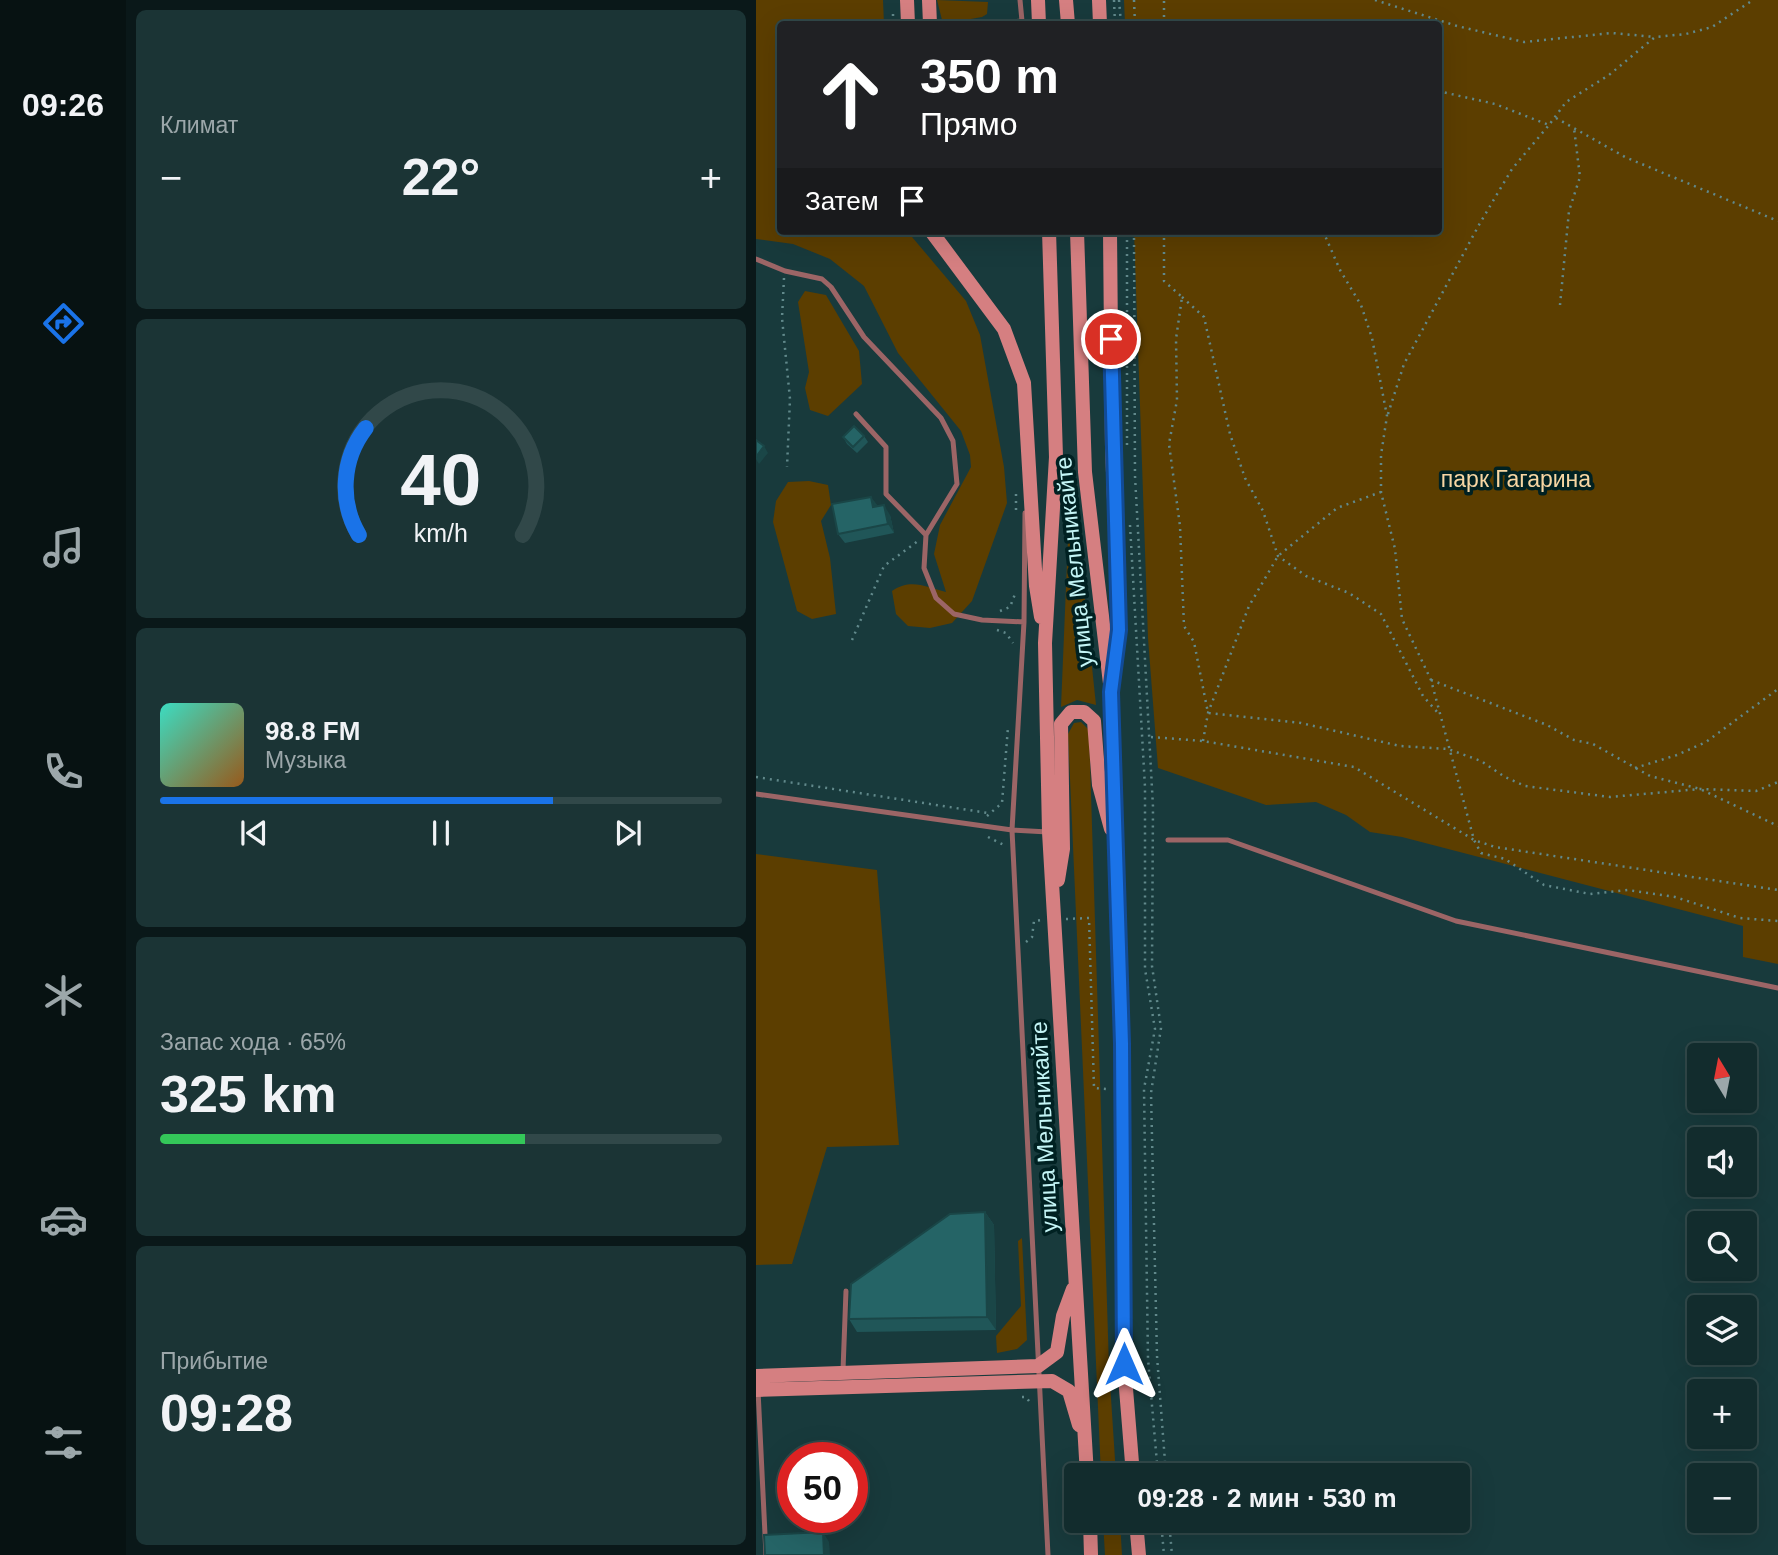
<!DOCTYPE html>
<html lang="ru">
<head>
<meta charset="utf-8">
<style>
  :root { --surface:#122c2d; --page:#1b3435; --text:#f1f3f6; --muted:#9ca7aa; --line:#314849; --accent:#1a73e8 }
  body { margin:0; font-family:Arial,sans-serif; background:var(--page); color:var(--text); height:100vh; display:flex; flex-direction:column; font-size:26px; white-space:nowrap }
  * { box-sizing:border-box; margin:0 }
  p { font-size:23px; color:var(--muted) }
  .icon { flex:none; width:38px; height:38px; fill:none; stroke:currentColor; stroke-width:2; stroke-linecap:round; stroke-linejoin:round }
  .map { position:relative; flex:1; overflow:hidden }
  .details { display:flex; flex-direction:column; gap:10px; padding:10px; background:#0a1819; width:630px }
  .details>* { flex:none }
  .guide { position:absolute; left:21px; top:21px; width:665px; height:214px; border-radius:7px; box-shadow:0 7px 28px #0002,0 0 0 2px var(--line); background:#202124; color:#fff; overflow:hidden }
  .needle { width:46px; rotate:350deg }
  .buttons { position:absolute; left:931px; top:1043px; display:grid; gap:14px }
  .buttons a { display:grid; place-items:center; width:70px; height:70px; border-radius:7px; background:var(--surface); box-shadow:0 7px 28px #0002,0 0 0 2px var(--line); font-size:35px }
  .speed { position:absolute; left:21px; top:1442px; display:flex; gap:14px; font-size:35px; font-weight:700; text-align:center }
  .speed>* { display:grid; place-content:center; width:91px; height:91px; border-radius:50%; background:var(--surface); box-shadow:0 7px 28px #0002,0 0 0 2px var(--line); line-height:1 }
  .speed .limit { border:10px solid #d22; background:#fff; color:#111 }
  .pin { position:absolute; display:grid; place-items:center; width:60px; height:60px; color:#fff; margin:-30px; border:4px solid #fff; border-radius:50%; box-shadow:0 2px 7px #0007 }
  .me { position:absolute; width:77px; margin:-38px; rotate:0deg; stroke-linejoin:round; filter:drop-shadow(0 0 5px #0008) }
  .turn { display:flex; align-items:center; gap:24px; height:147px; padding:0 28px; font-size:32px }
  .turn .icon { width:91px; height:91px; stroke-width:2.5 }
  .turn b { display:block; font-size:49px; line-height:60px }
  .then { display:flex; align-items:center; height:66px; padding:0 28px; background:#0003; gap:14px; font-size:26px }
  .big { font-size:52px; font-weight:600; line-height:1.1 }
  .details .card { flex:1; display:flex; flex-direction:column; justify-content:center; gap:10px; min-width:0; padding:0 24px; border-radius:10px; background:var(--page) }
  .details .dial { align-items:center; gap:0 }
  .dial svg { height:182px; overflow:visible; fill:none; stroke:var(--line); stroke-width:7; stroke-linecap:round; text-anchor:middle }
  .dial text { fill:var(--text); stroke:none }
  .song { display:flex; align-items:center; gap:21px }
  .cover { width:84px; height:84px; border-radius:10px; background:linear-gradient(135deg,hsl(170 70% 55%),hsl(30 70% 35%)) }
  .played { height:7px; border-radius:4px; background:linear-gradient(90deg,var(--accent) 70%,var(--line) 70%) }
  .keys { display:flex; justify-content:space-around; direction:ltr }
  .heat { display:flex; justify-content:space-between; align-items:center; font-size:38px; direction:ltr }
  .charge { height:10px; border-radius:5px; background:linear-gradient(90deg,#34c759 65%,var(--line) 0) }
  .trip { position:absolute; left:308px; top:1463px; width:406px; height:70px; border-radius:7px; background:var(--surface); box-shadow:0 7px 28px #0002,0 0 0 2px var(--line); font-weight:600; line-height:70px; text-align:center }
  main { display:flex; flex:1; min-height:0 }
  .menu { display:flex; flex-direction:column; width:126px; justify-content:space-around; align-items:center; background:#071212; color:var(--muted) }
  .menu .icon { width:49px; height:49px }
  .menu .active { color:var(--accent) }
  .menu b { font-size:32px; color:var(--text) }
  .map>svg:first-child { display:block }
</style>
</head>
<body>
<main>
<nav class="menu">
<b>09:26</b>
<svg class="icon active" aria-label="directions" viewBox="0 0 24 24"><path d="M12 3l9 9-9 9-9-9zM9 14v-3h6M13 9l2 2-2 2"/></svg>
<svg class="icon" aria-label="music" viewBox="0 0 24 24"><path d="M9 18V5l10-2v13"/><circle cx="6" cy="18" r="3"/><circle cx="16" cy="16" r="3"/></svg>
<svg class="icon" aria-label="phone" viewBox="0 0 24 24"><path d="M5 4h4l2 5-3 2q2 4 5 5l2-3 5 2v4C11 20 4 13 5 4z"/></svg>
<svg class="icon" aria-label="climate" viewBox="0 0 24 24"><path d="M12 3v18M4 7l16 10M4 17L20 7"/></svg>
<svg class="icon" aria-label="car" viewBox="0 0 24 24"><path d="M5 17H2v-5l4-1 3-4h7l3 4 3 1v5h-3M9 17h6M6 11h13"/><circle cx="7" cy="17" r="2"/><circle cx="17" cy="17" r="2"/></svg>
<svg class="icon" aria-label="filters" viewBox="0 0 24 24"><path d="M4 7h16M4 17h16"/><circle cx="9" cy="7" r="2"/><circle cx="15" cy="17" r="2"/></svg>
</nav>
<section class="details">
<div class="card"><p>Климат</p>
<div class="heat"><a>−</a><b class="big">22°</b><a>+</a></div>
</div>
<div class="card dial"><svg viewBox="0 0 100 80">
<path d="M14 69A42 42 0 1 1 86 69"/>
<path d="M14 69A42 42 0 0 1 17 22" stroke="#1a73e8"/>
<text x="50" y="56" font-size="32" font-weight="700">40</text>
<text x="50" y="72" font-size="11">km/h</text>
</svg></div>
<div class="card">
<div class="song"><i class="cover"></i><div><b>98.8 FM</b><p>Музыка</p></div></div>
<div class="played"></div>
<div class="keys"><svg class="icon" aria-label="previous" viewBox="0 0 24 24"><path d="M18 5L8 12l10 7zM5 5v14"/></svg><svg class="icon" aria-label="pause" viewBox="0 0 24 24"><path d="M8 5v14M16 5v14"/></svg><svg class="icon" aria-label="next" viewBox="0 0 24 24"><path d="M6 5l10 7-10 7zM19 5v14"/></svg></div>
</div>
<div class="card"><p>Запас хода · 65%</p><b class="big">325 km</b><div class="charge"></div></div>
<div class="card"><p>Прибытие</p><b class="big">09:28</b></div>
</section>
<div class="map">
<svg width="1022" height="1555" viewBox="0 0 1022 1555">
  <rect width="100%" height="100%" fill="#183a3c"/>
  <path fill="#5c3e00" d="M0,0H127L128,24H24V231H151L210,301L224,335L248,467L251,503L216,601L196,623L174,628L152,626L140,614L136,591C155,578 170,587 190,592L178,554L184,525L215,467L214,455L205,431L142,353L108,286L74,259L37,244L0,239Z
    M181,0L232,2L231,14L226,17L187,24Z
    M368,0H1022V964L987,957V926L646,837L614,832L590,815L560,802L510,805L402,768L392,638L378,231H682V24H369Z
    M49,291L70,295L103,351L106,384L72,416L54,410L49,388L53,372L42,302Z
    M315,467L340,705L321,700L305,707Z
    M53,481L72,485L75,505L65,521L74,558L80,614L56,619L41,611L17,522L20,501L32,482Z
    M325,722L333,730L353,1367L360,1475H345L312,734L318,723Z
    M0,854L121,870L143,1145L71,1147L36,1264L0,1265Z
    M266,1238L271,1340L261,1349L241,1353L240,1336L265,1306L262,1241Z
    M347,1521H364L366,1555H349Z"/>
  <g fill="none" stroke-linecap="round" stroke-linejoin="round">
    <path stroke="#61898b" stroke-width="2.5" stroke-dasharray="2 5" stroke-linecap="butt" d="M358,0L359,24
      M363,0L365,24
      M378,0L379,24
      M619,0L701,26L768,42L856,33L899,37
      M137,14V24
      M408,24V0
      M682,91L739,104L793,125L810,102L853,75L899,37L930,34L956,27L997,0
      M800,118L869,157L1022,221
      M378,231L379,476L397,807L396,966L405,1028L395,1093L401,1356L410,1475
      M408,231V281L426,297L420,339L421,400L413,444L424,526L428,626L438,642L452,713L545,723L644,746L692,749L725,761L749,777L769,786L854,797L944,789L1000,791L1022,782
      M567,231L584,270L605,305L616,338L631,416L625,455V492L639,549L646,619L675,680L718,840L725,853L749,859L788,885L834,894L872,890L919,897L984,918L1022,921
      M28,278L26,318L34,399L31,467
      M426,297L448,317L474,434L489,478L507,511L522,556L550,576L593,593L625,614L667,696L682,713
      M804,305L813,211L824,177L818,128
      M632,414L648,364L724,223L756,169L793,125
      M371,445V231
      M260,510V489
      M374,525L389,787V969L399,1029L388,1089L392,1359L402,1475
      M244,611L254,607L259,594
      M241,630L250,633L257,643
      M96,640L128,566L162,541
      M675,680L791,725L818,740L837,744L894,776L944,789L1022,826
      M395,737L447,741L598,767L718,840L739,847L1022,890
      M447,741L452,713L493,606L522,556L581,508L625,492
      M879,768L921,755L950,742L1022,689
      M0,777L232,813
      M231,816L246,803L252,727
      M232,837L248,845
      M310,919L333,918L338,1088L351,1089
      M270,942L276,937L278,921L286,920
      M266,1397H270L276,1405
      M405,1521L408,1555
      M413,1521L416,1555"/>
    <path stroke="#9c6566" stroke-width="5" d="M234,24L266,21L264,0
      M0,259L29,271L66,279L75,287L108,337L185,418L197,441L201,484L170,535L168,568L180,598L198,614L226,620L268,622
      M100,414L130,447V494L170,535
      M269,513L268,622L256,830L292,1555
      M0,794L256,830L292,832
      M412,840H472L700,921L1022,988
      M87,1370L90,1291
      M2,1390L10,1555"/>
    <path stroke="#d57f81" stroke-width="14" d="M151,0L152,24
      M173,0L174,24
      M282,0L283,24
      M310,0L312,24
      M343,0L344,24
      M175,231L248,329L268,383L280,586L285,617
      M293,231L300,457L289,643L293,832L331,1475
      M321,231L329,472L355,692L366,1089L368,1364L377,1475
      M354,231L356,447L363,630L358,669
      M302,880L307,849L305,724L315,712H328L338,721L343,785L355,829
      M0,1376L282,1366L301,1352L307,1316L317,1289
      M0,1390L296,1381L313,1391L323,1425
      M334,1521L335,1555
      M380,1521L383,1555"/>
  </g>
  <path fill="#205658" d="M108,436L112,442L101,453L91,444L87,437Z
    M134,515L138,533L89,543L82,534Z
    M229,1212L238,1225L240,1330L101,1332L93,1319Z"/>
  <path fill="#1a4647" d="M8,446L12,453L3,464L0,459V457Z
    M115,497L122,506L124,517L117,507Z
    M128,505L134,515L138,533L132,524Z
    M229,1212L238,1225L240,1330L231,1317Z
    M67,1532L73,1542L74,1555H68Z"/>
  <path fill="#256466" stroke="#1a4647" stroke-width="2" d="M98,426L108,436L97,447L87,437Z
    M0,440L8,446L0,457Z
    M115,497L117,507L128,505L132,524L82,534L76,504Z
    M229,1212L231,1317L93,1319L95,1284L194,1214Z
    M67,1532L68,1555H9L8,1535Z"/>
  <g fill="none" stroke-linecap="round" stroke-linejoin="round">
    <defs>
      <path id="route" d="M355,339L363,630L355,692L366,1044L368,1364"/>
    </defs>
    <use href="#route" stroke="#114b97" stroke-width="18"/>
    <use href="#route" stroke="#1a73e8" stroke-width="12"/>
  </g>
  <g text-anchor="middle" dominant-baseline="central" stroke-width="7" stroke-linejoin="round" paint-order="stroke">
    <g font-size="23" fill="#f7d6a3" stroke="#002122">
      <text x="760" y="479">парк Гагарина</text>
    </g>
    <g font-size="23" fill="#c4f5f6" stroke="#002122">
      <text transform="translate(318 562) rotate(-96)">улица Мельникайте</text>
      <text transform="translate(288 1127) rotate(-93)">улица Мельникайте</text>
    </g>
  </g>
</svg>
<div class="buttons">
<a><svg class="needle" viewBox="-14 -14 28 28"><path d="M0-13l5 13h-10z" fill="#e53935"/><path d="M0 13l5-13h-10z" fill="#9ca7aa"/></svg></a>
<a><svg class="icon" aria-label="sound" viewBox="0 0 24 24"><path d="M4 9h4l5-4v14l-5-4H4zM17 9q2 3 0 6"/></svg></a>
<a><svg class="icon" aria-label="search" viewBox="0 0 24 24"><circle cx="10" cy="10" r="6"/><path d="M15 15l6 6"/></svg></a>
<a><svg class="icon" aria-label="layers" viewBox="0 0 24 24"><path d="M12 4l9 5-9 5-9-5zM3 14l9 5 9-5"/></svg></a>
<a>+</a>
<a>−</a>
</div>
<div class="speed"><div class="limit">50</div></div>
<div class="pin" style="left:355px;top:339px;background:#d93025"><svg class="icon" aria-label="arrive" viewBox="0 0 24 24"><path d="M6 21V4h12l-3 4 3 4H6"/></svg></div>
<svg class="me" style="left:368px;top:1364px" viewBox="-20 -20 40 40"><path d="M0-17L14 15 0 8-14 15z" fill="#1a73e8" stroke="#fff" stroke-width="4"/></svg>
<div class="trip">09:28 · 2 мин · 530 m</div>
<div class="guide">
<div class="turn"><svg class="icon" aria-label="ahead" viewBox="0 0 24 24"><path d="M12 20V5M6 11l6-6 6 6"/></svg><div><b>350 m</b>Прямо</div></div>
<div class="then">Затем<svg class="icon" aria-label="arrive" viewBox="0 0 24 24"><path d="M6 21V4h12l-3 4 3 4H6"/></svg></div>
</div>
</div>
</main>
</body>
</html>
